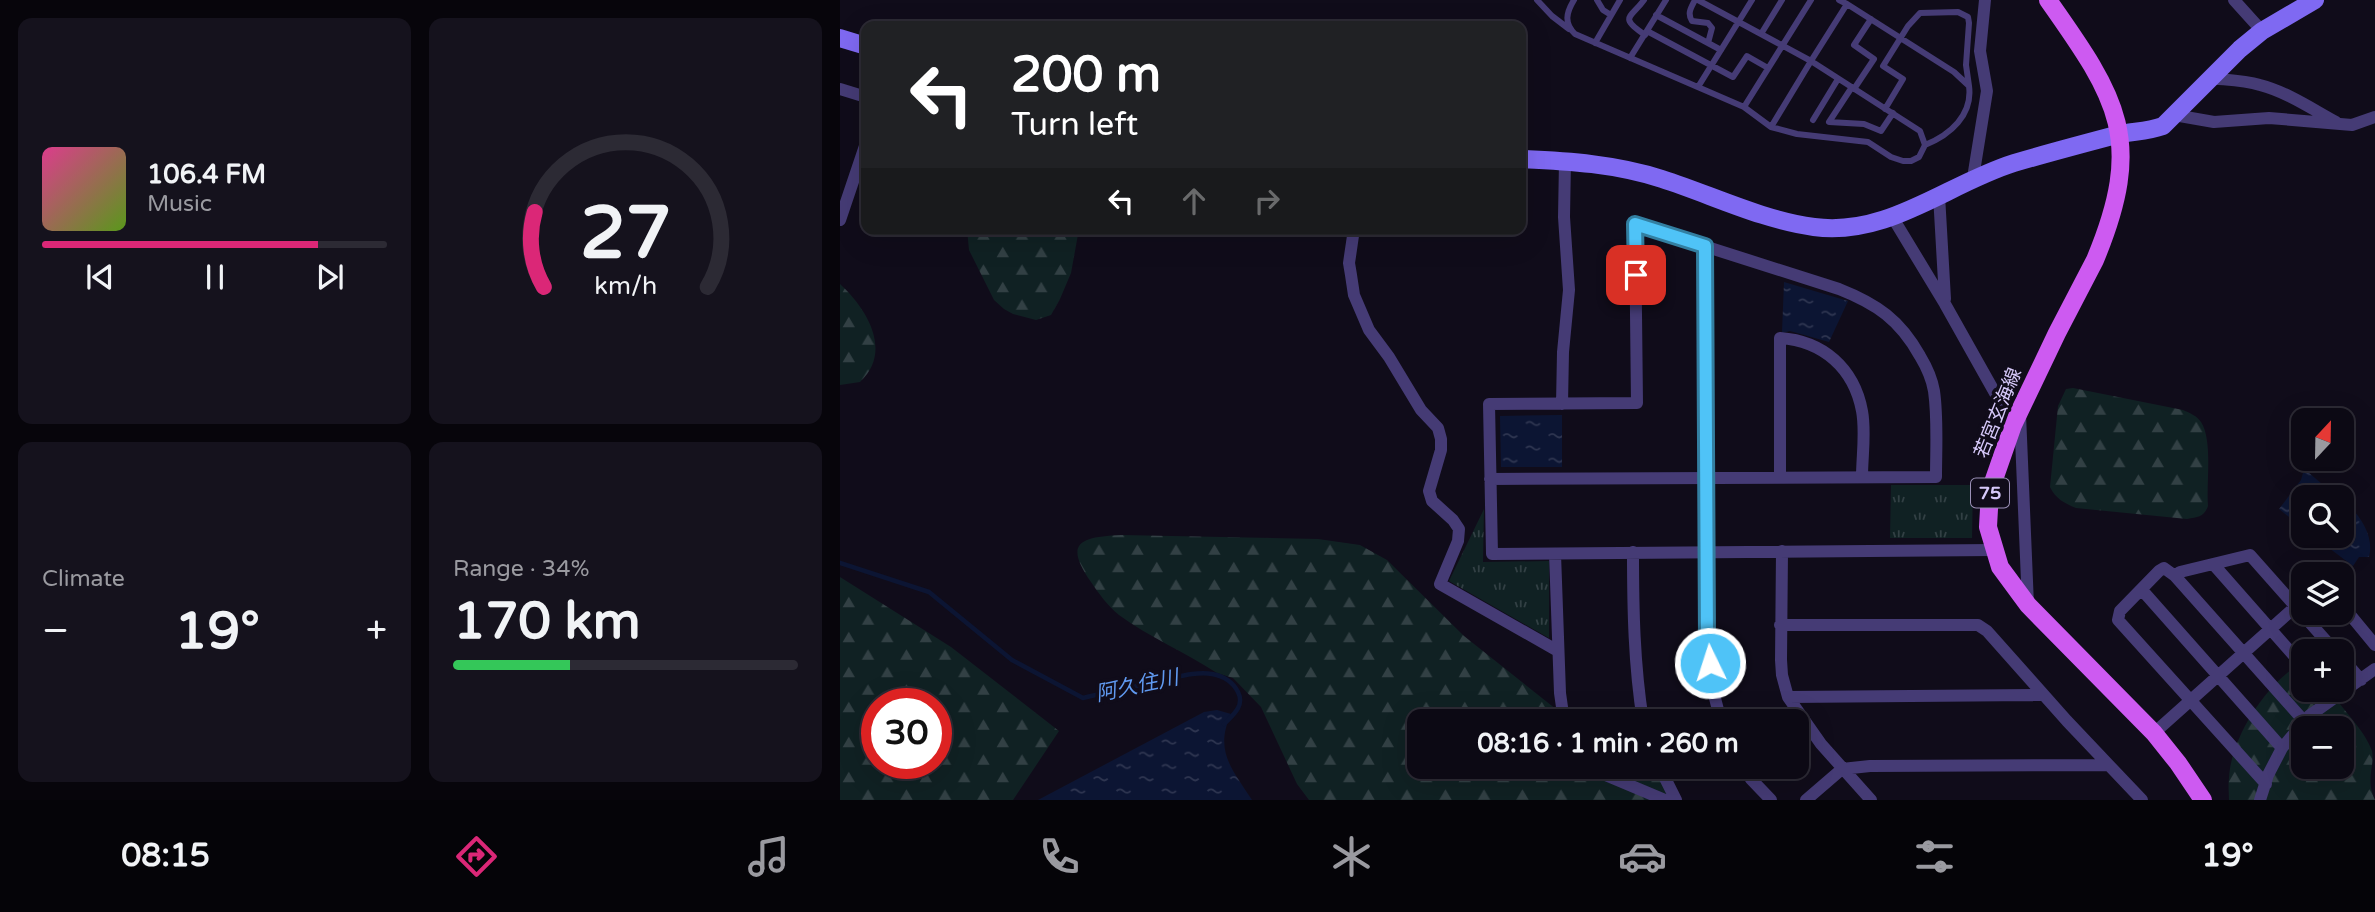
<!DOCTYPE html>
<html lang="en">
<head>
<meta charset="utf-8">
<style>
  :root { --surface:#0c0914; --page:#15121d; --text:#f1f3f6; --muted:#9a9aa0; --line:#2c2a34; --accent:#db2777 }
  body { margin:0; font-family:"Varela Round","Noto Sans JP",sans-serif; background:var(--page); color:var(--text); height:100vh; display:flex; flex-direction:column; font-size:26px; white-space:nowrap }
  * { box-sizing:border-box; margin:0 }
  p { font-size:23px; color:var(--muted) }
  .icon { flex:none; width:38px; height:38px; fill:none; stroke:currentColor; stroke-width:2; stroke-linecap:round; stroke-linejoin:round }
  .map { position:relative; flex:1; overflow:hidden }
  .details { display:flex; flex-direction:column; gap:18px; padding:18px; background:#07050b; width:840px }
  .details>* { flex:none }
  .hud { position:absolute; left:21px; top:21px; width:665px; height:214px; border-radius:14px; box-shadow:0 7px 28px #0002,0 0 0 2px var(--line); background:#202124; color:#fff; overflow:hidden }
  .needle { width:46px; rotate:22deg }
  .buttons { position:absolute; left:1451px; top:408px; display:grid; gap:14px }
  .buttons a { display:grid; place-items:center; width:63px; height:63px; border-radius:14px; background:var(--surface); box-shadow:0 7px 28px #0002,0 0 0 2px var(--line); font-size:35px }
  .speed { position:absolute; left:21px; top:688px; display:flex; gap:14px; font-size:35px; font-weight:700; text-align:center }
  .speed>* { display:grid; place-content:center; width:91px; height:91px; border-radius:50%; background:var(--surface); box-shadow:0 7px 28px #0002,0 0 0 2px var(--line); line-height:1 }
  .speed .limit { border:10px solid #d22; background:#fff; color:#111 }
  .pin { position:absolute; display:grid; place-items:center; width:60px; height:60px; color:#fff; margin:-30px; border-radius:14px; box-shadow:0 4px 10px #0006 }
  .me { position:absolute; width:77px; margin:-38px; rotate:356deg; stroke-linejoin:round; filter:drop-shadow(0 0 5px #0008) }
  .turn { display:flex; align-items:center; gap:24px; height:147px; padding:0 35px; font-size:32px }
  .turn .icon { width:91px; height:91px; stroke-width:2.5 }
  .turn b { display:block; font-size:49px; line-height:60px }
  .lanes { display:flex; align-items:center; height:66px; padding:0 35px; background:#0003; justify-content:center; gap:35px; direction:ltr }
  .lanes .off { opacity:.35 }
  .big { font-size:52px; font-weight:700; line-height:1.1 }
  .details .card { flex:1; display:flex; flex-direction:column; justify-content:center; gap:10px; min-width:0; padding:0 24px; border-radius:14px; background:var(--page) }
  .details .dial { align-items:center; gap:0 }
  .dial svg { height:182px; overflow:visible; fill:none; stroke:var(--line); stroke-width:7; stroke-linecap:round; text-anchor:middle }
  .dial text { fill:var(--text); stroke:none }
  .song { display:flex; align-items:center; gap:21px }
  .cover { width:84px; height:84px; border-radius:10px; background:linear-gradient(135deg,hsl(330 70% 55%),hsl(90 70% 35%)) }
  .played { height:7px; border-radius:4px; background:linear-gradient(90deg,var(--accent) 80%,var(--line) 80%) }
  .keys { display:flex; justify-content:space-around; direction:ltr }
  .heat { display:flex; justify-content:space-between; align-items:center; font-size:38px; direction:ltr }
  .charge { height:10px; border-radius:5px; background:linear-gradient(90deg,#34c759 34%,var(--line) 0) }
  .details .tiles { flex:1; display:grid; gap:18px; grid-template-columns:repeat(2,1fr) }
  .trip { position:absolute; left:567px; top:709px; width:402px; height:70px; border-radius:14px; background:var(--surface); box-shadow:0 7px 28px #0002,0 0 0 2px var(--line); font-weight:700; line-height:70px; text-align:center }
  .menu { display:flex; height:112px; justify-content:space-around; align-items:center; background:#050408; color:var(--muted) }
  .menu .icon { width:49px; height:49px }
  .menu .active { color:var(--accent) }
  .menu b { font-size:32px; color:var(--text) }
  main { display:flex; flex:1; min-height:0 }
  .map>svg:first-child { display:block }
</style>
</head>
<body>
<main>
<section class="details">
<div class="tiles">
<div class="card">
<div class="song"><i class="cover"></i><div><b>106.4 FM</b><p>Music</p></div></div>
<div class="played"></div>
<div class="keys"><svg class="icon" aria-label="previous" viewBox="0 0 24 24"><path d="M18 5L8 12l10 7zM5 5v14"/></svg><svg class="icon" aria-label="pause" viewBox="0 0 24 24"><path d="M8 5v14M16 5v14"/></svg><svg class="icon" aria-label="next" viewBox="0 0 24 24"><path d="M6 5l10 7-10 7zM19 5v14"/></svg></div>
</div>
<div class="card dial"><svg viewBox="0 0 100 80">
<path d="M14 69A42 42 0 1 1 86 69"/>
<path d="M14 69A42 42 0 0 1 10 36" stroke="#db2777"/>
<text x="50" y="56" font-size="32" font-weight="700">27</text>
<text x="50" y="72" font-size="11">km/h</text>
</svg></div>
<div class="card"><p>Climate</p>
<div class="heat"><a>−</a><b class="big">19°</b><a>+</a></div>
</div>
<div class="card"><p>Range · 34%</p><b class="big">170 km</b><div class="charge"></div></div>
</div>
</section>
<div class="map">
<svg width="1535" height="800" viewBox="0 0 1535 800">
  <defs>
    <pattern id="grass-tufts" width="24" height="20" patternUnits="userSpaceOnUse" patternTransform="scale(1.75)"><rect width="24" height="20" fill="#102123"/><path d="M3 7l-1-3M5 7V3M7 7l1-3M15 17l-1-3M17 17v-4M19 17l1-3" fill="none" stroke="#324044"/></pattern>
    <pattern id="forest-firs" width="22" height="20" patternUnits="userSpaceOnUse" patternTransform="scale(1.75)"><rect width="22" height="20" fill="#102123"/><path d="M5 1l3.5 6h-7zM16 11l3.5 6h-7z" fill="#324044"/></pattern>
    <pattern id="water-ripples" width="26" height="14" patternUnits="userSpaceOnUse" patternTransform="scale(1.75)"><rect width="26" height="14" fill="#0c1533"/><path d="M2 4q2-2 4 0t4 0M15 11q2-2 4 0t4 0" fill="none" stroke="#2f3651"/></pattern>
  </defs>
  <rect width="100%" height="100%" fill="#100c1a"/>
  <path fill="url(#grass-tufts)" d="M1051,485H1133L1132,538H1050Z
    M644,509L643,562L709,561V638L609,581Z"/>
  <path fill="url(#forest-firs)" fill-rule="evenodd" d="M127,229H239L231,273L220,299L211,315L196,320L173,314L164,309L154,300L129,250Z
    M0,284C27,309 53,351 20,382L0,385Z
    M1233,388L1343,410C1350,413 1357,416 1361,422C1373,441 1366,483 1368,506C1364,517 1358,517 1347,519L1236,508C1224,503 1216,499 1210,487L1218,406L1226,389Z
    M281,535L478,539L520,545L547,560L624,636L731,721H579V766L801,767L822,781L830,800H469L457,784L421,707L393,678L377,673C345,652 309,637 279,615C268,606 259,594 251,582C223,542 241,537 281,535Z
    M0,577L111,647L219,731L173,800H0ZM37,704H96V763H37Z
    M1463,662V690H1491C1502,711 1524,728 1532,751C1535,767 1525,778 1535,800H1389C1389,793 1388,785 1389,778C1391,737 1427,682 1463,662ZM1463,728H1502V766H1463Z"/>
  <path fill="url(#water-ripples)" d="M944,282L1008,301L989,342L950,331L942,333Z
    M722,415V467H661L660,416Z
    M1468,472L1497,497H1463V528L1439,509L1461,480L1463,473Z
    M1502,500C1518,512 1535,535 1529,557H1519L1513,566L1473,536H1502Z
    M377,710L391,714C374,751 392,769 412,800H198L364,712Z"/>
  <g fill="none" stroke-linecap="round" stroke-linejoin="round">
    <path stroke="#0c1533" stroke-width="4.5" d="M0,563L89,592L172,660L243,698C268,692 293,687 318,681C335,678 355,671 372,674C383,676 393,682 398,692C405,706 393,715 384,724"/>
    <path stroke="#453b75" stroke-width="6" d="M697,0L712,16L729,29
      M734,0C726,13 724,23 735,34L904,107L931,127L957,134L1028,142L1051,157L1063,161H1071L1079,157L1085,145L1080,131L971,61L1007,4L999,0
      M757,0L763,10L771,15
      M804,0C791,18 778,17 805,35
      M855,0C851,8 847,13 852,21L868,23L872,28L868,43
      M858,0L971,61L931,127
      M1007,4L1114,72L1129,86C1133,115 1110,135 1085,145
      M816,15L881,50
      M807,31L893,77L907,56L928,68
      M921,34L942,0
      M755,43L780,0
      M790,58L826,0
      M858,87L912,0
      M1012,87L989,122L1024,124L1041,131L1053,113
      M1014,89L1034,59L1014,45L1031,19
      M904,107L971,0
      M1045,109L1063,79L1043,66L1068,26L1080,13L1118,12L1128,17L1129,23L1126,65L1129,86
      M973,120L998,79"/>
    <path stroke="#453b75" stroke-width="12" d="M1394,0L1422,31
      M1369,78C1386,80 1403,80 1420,85C1447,92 1472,109 1496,122
      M0,89L26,97
      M1334,115L1374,122L1429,118L1512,125L1535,117
      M1133,178L1147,91L1140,51L1145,0
      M1099,195L1105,299
      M1053,218L1105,304L1173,425
      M0,220L26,143
      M514,229L509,263L511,275L514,295L529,330L549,357L581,410L598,428L601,439V450L589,491L592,501L613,520L619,529L618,541L600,584L718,651
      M865,246L867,640L872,687L881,721
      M722,404L723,352L729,290L724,217L725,161
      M1180,414L1188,605
      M940,477V338C983,341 1014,368 1022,411C1026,432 1022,456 1022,477
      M650,479L1096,477C1096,449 1098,419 1094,391C1092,379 1086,366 1080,356C1060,320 1037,304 999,289L795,224L797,403L649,404L652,554L1154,550
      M942,551L941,660L942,675L948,697L981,744L1031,800
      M793,552C793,609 794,664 803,721
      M715,554L720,693L724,721
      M1374,565L1463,666
      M1335,576L1324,568L1319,571L1280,611L1278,620L1426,784
      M1302,590L1442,748
      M1502,605L1535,645
      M940,625H1138L1147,631L1227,721L1302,800
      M1502,658L1521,680
      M948,697L1203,695
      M1464,721L1335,576L1340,572L1410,555L1495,651
      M1314,733L1463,600
      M744,766L825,800
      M819,766L836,800
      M903,766L911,779L931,800
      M966,800L1002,769L1030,766L1268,765
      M1420,800L1428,775L1442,748L1469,716L1535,669"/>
    <path stroke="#7f69f2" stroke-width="18" d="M0,38L26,46
      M681,159C729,161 776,164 822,179C872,195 922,220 974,227C1048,237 1107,184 1174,163C1208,153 1242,144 1276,135C1293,131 1306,132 1323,126L1400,49L1422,31L1475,0"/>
    <path stroke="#cd5af1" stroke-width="18" d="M1208,0C1278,99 1305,140 1255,260L1217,333L1173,425L1150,491L1148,527L1160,567L1188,605L1314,733L1338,763L1363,800"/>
  </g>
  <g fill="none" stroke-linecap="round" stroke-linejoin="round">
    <defs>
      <path id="route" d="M796,275L795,224L865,246L867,639L870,663"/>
    </defs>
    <use href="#route" stroke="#337fa1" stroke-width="18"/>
    <use href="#route" stroke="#4fc3f7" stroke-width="12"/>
  </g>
  <g text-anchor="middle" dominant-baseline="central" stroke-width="7" stroke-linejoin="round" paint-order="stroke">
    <rect fill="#100c1a" stroke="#9b90b7" stroke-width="2" x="1131" y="478.5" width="38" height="29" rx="5"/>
    <g font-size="18" font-weight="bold" fill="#d6c9fa">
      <text x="1150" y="493">75</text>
    </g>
    <g font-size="19" fill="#d6c9fa" stroke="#100c1a">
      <text transform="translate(1158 413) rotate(-68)">若宮玄海線</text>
    </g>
    <g font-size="21" font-style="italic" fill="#609af1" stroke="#100c1a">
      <text transform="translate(297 686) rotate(-12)">阿久住川</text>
    </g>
  </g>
</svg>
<div class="buttons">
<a><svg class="needle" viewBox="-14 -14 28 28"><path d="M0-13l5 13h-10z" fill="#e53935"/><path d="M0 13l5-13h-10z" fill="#9a9aa0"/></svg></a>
<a><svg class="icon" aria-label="search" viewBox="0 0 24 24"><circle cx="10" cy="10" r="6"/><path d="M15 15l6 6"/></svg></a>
<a><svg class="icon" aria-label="layers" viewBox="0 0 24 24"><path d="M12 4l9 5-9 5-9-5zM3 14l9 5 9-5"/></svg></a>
<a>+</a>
<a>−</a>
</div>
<div class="speed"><div class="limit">30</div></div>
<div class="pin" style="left:796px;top:275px;background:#d93025"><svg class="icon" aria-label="arrive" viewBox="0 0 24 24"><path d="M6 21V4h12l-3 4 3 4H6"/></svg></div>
<svg class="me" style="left:870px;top:663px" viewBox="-20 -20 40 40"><circle r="17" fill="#4fc3f7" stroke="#fff" stroke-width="3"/><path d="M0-11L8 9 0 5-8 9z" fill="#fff"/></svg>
<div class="trip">08:16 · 1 min · 260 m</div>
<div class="hud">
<div class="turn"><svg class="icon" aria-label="left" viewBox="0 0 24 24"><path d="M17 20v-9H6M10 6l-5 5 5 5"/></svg><div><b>200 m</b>Turn left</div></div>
<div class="lanes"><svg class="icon" aria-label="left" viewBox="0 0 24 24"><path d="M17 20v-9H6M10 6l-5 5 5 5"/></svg><svg class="icon off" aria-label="ahead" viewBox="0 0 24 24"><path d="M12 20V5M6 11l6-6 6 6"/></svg><svg class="icon off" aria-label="right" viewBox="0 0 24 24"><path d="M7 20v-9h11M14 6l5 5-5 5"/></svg></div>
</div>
</div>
</main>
<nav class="menu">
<b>08:15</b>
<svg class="icon active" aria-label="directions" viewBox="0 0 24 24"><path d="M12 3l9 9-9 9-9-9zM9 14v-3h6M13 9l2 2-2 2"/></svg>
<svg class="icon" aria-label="music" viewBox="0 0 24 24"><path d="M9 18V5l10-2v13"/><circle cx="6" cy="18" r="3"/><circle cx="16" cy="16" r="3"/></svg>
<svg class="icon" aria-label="phone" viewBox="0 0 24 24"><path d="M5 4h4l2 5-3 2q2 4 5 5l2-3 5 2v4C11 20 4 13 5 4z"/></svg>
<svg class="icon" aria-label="climate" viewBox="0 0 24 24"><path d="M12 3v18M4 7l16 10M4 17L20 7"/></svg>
<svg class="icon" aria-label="car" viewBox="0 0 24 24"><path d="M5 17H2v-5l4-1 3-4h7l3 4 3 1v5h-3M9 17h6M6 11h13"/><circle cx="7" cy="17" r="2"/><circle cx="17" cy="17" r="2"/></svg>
<svg class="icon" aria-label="filters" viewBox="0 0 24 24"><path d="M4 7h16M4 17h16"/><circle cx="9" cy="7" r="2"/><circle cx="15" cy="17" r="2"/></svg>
<b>19°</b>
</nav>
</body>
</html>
